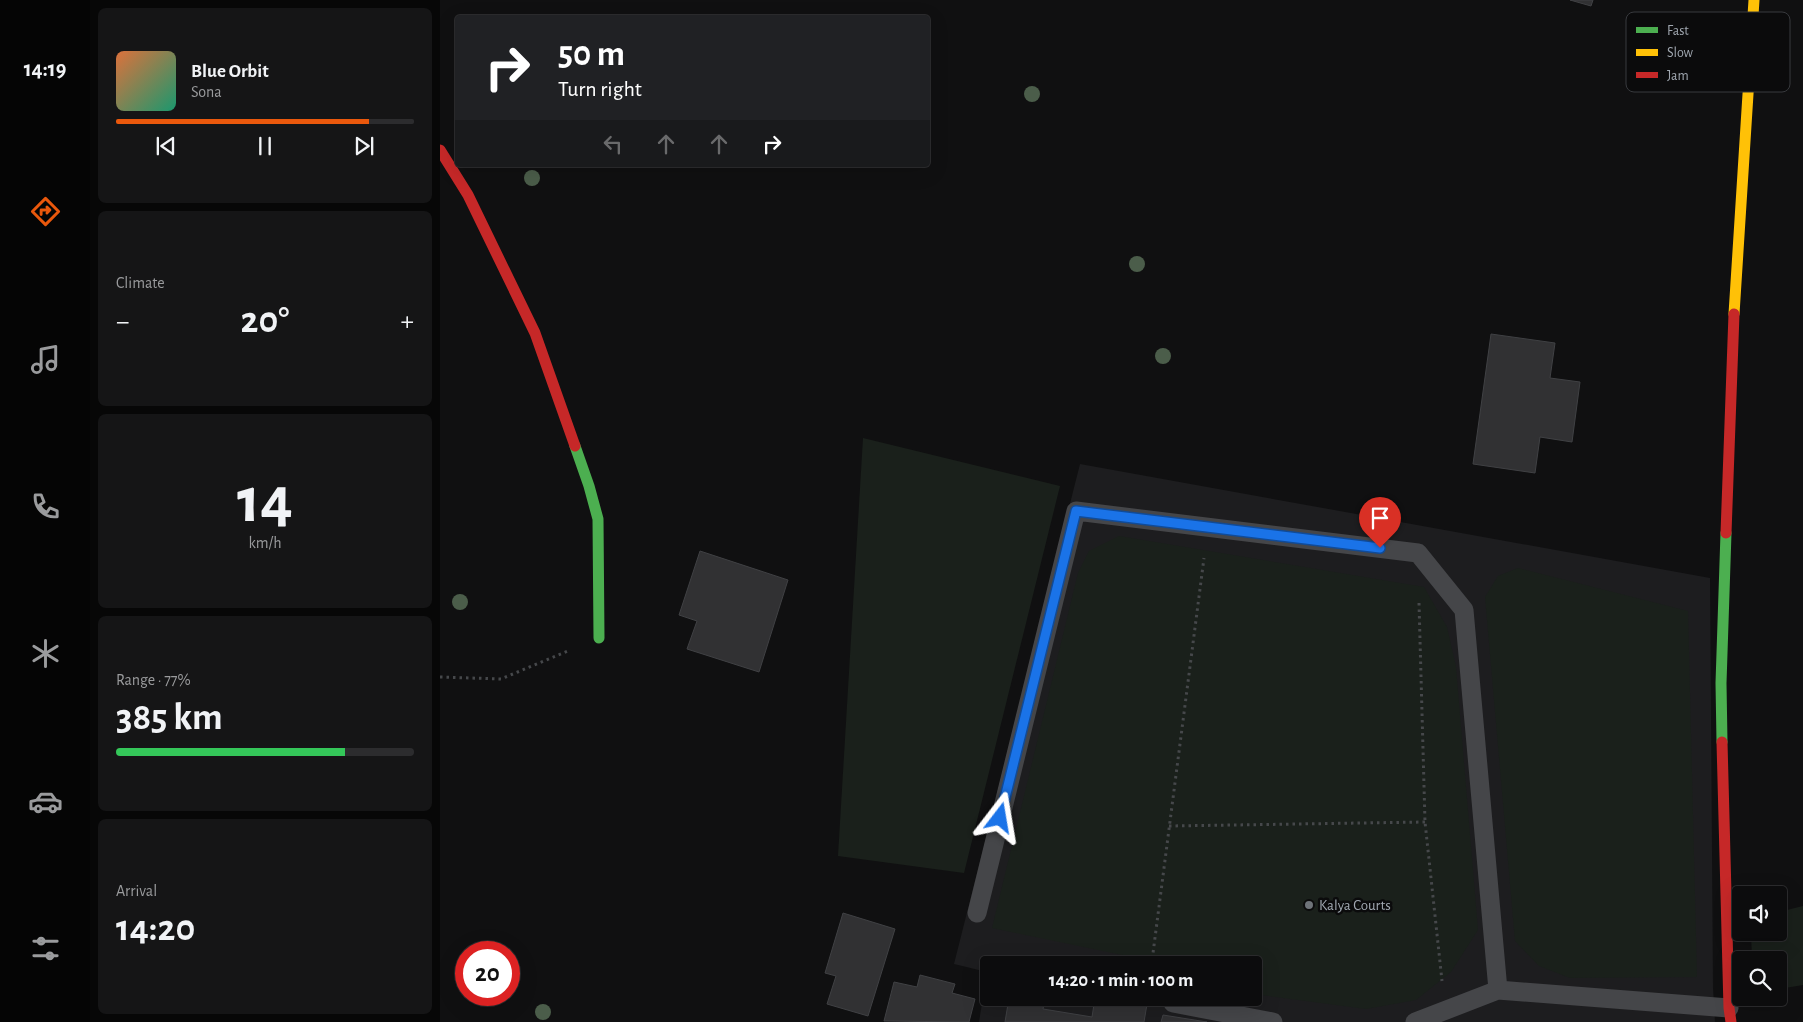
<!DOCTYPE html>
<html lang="en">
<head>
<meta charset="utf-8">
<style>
  :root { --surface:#0c0c0d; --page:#151516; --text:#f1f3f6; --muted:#9a9b9d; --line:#2c2c2e; --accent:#ea580c }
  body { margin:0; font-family:"Alegreya Sans",sans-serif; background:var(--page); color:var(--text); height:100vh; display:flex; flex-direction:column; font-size:19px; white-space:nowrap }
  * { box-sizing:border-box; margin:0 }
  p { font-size:16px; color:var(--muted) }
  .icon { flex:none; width:28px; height:28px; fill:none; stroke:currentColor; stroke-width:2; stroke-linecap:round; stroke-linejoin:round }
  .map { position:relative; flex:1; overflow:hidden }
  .details { display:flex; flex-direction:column; gap:8px; padding:8px; background:#070707; width:350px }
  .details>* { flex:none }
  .banner { position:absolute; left:15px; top:15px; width:475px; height:152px; border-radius:5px; box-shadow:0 5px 20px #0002,0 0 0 1px var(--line); background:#202124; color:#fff; overflow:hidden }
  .buttons { position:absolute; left:1292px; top:886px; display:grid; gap:10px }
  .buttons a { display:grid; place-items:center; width:55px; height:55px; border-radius:5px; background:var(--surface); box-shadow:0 5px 20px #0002,0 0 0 1px var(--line); font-size:25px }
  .speed { position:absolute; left:15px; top:941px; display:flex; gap:10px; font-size:25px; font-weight:700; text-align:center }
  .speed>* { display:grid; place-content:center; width:65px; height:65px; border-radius:50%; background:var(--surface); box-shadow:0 5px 20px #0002,0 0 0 1px var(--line); line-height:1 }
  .speed .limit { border:8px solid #d22; background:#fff; color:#111 }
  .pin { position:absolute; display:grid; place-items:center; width:42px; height:42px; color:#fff; margin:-51px -21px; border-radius:50% 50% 50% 0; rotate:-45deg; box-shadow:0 0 5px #0007 }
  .pin .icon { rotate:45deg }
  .me { position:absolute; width:55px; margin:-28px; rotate:14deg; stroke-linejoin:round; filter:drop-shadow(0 0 4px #0008) }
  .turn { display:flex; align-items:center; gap:18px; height:105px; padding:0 20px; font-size:22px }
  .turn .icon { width:65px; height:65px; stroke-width:2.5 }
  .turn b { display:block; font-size:35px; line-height:42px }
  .lanes { display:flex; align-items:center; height:48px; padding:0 20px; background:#0003; justify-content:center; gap:25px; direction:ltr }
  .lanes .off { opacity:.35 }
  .big { font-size:38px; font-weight:700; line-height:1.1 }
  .details .card { flex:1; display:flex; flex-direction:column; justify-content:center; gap:8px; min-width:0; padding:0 18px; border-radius:8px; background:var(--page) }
  .details .dial { align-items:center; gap:0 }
  .dial b { font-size:65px; line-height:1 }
  .song { display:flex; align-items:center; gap:15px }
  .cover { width:60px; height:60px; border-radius:8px; background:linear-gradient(135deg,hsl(20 70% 55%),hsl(160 70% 35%)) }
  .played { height:5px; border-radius:2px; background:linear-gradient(90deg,var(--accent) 85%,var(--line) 85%) }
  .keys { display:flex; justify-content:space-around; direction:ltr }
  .heat { display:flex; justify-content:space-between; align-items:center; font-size:28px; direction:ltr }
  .charge { height:8px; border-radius:4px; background:linear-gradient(90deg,#34c759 77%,var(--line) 0) }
  .trip { position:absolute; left:540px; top:956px; width:282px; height:50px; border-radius:5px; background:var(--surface); box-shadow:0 5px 20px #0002,0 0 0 1px var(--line); font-weight:700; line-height:50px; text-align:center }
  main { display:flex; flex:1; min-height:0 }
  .dock { display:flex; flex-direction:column; width:90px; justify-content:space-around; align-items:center; background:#050505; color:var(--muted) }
  .dock .icon { width:35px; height:35px }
  .dock .selected { color:var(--accent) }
  .dock b { font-size:22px; color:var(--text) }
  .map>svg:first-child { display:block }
</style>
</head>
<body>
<main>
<nav class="dock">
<b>14:19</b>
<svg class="icon selected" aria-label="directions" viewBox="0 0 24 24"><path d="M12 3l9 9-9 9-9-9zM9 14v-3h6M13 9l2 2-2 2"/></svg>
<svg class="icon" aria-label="music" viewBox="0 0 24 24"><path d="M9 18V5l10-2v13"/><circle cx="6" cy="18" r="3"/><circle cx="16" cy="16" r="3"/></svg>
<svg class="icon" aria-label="phone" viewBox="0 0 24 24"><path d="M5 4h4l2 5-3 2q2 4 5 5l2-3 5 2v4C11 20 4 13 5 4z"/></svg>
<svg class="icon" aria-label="climate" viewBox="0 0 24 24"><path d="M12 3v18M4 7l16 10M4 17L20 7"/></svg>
<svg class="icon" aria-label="car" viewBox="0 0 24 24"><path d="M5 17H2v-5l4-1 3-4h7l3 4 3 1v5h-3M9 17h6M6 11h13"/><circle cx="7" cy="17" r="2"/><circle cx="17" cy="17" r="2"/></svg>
<svg class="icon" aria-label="filters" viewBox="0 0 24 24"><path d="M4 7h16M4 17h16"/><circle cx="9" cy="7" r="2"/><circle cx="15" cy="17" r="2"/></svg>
</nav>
<section class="details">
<div class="card">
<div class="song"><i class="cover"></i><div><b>Blue Orbit</b><p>Sona</p></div></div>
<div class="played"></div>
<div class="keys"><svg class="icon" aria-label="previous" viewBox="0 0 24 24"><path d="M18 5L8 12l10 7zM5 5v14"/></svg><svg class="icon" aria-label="pause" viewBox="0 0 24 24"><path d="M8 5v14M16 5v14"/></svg><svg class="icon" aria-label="next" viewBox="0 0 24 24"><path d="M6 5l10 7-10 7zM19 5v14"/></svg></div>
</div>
<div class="card"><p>Climate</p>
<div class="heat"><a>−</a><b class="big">20°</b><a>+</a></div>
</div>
<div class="card dial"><b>14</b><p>km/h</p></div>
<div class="card"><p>Range · 77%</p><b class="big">385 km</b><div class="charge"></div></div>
<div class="card"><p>Arrival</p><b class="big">14:20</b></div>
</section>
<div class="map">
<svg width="1363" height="1022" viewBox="0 0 1363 1022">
  <rect width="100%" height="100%" fill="#101011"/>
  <path fill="#1d1d1f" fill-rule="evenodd" d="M640,464L1270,578L1273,988L1275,1022H539L547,972L514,964ZM549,965H814V998H549Z"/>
  <path fill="#1a201b" d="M423,438L620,486L524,873L398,856Z
    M679,536L984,587L1007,627L1016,667L1038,930L1011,972L976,1000L926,1009L814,994V965H723L721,963L552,928L638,573L649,551Z
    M1078,568L1248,611L1257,977L1130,978L1099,966L1075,941L1045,597L1058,576Z
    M1363,906V985L1339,989V960H1312L1311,933L1339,932V912Z"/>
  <path fill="#313133" stroke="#404144" d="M1130,0H1153L1151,6Z
    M1051,334L1115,343L1110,378L1140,382L1132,442L1100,437L1095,473L1033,464Z
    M260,551L348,580L319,672L247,649L257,621L239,615Z
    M403,913L455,929L428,1016L387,1004L396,976L385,973Z
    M480,975L515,984L512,993L535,999L529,1022L444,1021L454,982L477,987Z
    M569,998H605L603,1009L652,1017L655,998H708L704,1022H565Z
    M723,1015L767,1022H721Z"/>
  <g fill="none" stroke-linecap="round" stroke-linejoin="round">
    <path stroke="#46484b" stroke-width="3" stroke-dasharray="2.5 4" stroke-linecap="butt" d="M979,603L985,822L1002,981
      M0,677L61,679L128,651
      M729,826L985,822
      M714,965L712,961L764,558"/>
    <path stroke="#454649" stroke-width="19" d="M537,913L636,511L978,553L1024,610L1058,990
      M733,1003L833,1022
      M975,1022L1058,990L1289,1008"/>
    <path stroke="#4caf50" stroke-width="11" d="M135,446L149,486L158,519L159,638
      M1282,742L1281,683L1286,533"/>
    <path stroke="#ffc107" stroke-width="11" d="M1294,314L1314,0"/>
    <path stroke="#c62828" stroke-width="11" d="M0,150L28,195L95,333L135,446
      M1286,533L1294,314
      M1282,742L1289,1008L1291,1022"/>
  </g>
  <g fill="#4b5d4a">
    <circle cx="592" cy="94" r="8"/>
    <circle cx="92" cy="178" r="8"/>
    <circle cx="697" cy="264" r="8"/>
    <circle cx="723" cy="356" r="8"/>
    <circle cx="20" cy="602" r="8"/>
    <circle cx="103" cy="1012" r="8"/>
  </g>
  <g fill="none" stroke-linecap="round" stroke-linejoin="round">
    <defs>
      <path id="route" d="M560,818L636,511L940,548"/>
    </defs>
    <use href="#route" stroke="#114b97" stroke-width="12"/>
    <use href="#route" stroke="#1a73e8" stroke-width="9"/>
  </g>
  <circle fill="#6e7379" stroke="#0b0b0c" stroke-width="2" cx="869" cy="905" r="5"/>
  <g text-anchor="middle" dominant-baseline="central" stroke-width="5" stroke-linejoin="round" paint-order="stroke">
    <g font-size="15" fill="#a1a8b1" stroke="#0b0b0c" text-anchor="start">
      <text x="879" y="905">Kalya Courts</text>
    </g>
  </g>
  <rect x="1186" y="12" width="164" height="80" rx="8" fill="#0b0b0c" stroke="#383a3e" stroke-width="1"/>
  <rect x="1196" y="27" width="22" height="6" fill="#4caf50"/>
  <rect x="1196" y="49" width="22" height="7" fill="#ffc107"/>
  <rect x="1196" y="72" width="22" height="6" fill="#c62828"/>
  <g font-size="14" fill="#a1a8b1">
    <text x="1227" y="35">Fast</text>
    <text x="1227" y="57">Slow</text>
    <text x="1227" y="80">Jam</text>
  </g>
</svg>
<div class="buttons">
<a><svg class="icon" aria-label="sound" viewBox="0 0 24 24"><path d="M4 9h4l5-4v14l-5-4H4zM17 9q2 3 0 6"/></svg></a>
<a><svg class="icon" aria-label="search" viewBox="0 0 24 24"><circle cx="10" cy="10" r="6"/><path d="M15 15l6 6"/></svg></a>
</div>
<div class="speed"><div class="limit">20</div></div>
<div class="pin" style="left:940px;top:548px;background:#d93025"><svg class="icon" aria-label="arrive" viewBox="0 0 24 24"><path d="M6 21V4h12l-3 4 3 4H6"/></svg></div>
<svg class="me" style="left:560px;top:818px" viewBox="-20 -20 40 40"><path d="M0-17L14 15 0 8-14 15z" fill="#1a73e8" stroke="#fff" stroke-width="4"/></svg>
<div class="trip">14:20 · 1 min · 100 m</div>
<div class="banner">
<div class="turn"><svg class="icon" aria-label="right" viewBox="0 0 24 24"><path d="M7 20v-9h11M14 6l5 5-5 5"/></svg><div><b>50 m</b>Turn right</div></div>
<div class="lanes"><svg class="icon off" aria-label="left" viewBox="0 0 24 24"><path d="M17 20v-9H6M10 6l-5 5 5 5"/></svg><svg class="icon off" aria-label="ahead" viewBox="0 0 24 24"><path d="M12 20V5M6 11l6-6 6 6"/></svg><svg class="icon off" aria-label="ahead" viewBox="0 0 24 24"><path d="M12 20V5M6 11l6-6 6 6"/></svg><svg class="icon" aria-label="right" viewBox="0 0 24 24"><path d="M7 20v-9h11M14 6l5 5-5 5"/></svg></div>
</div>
</div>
</main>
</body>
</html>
